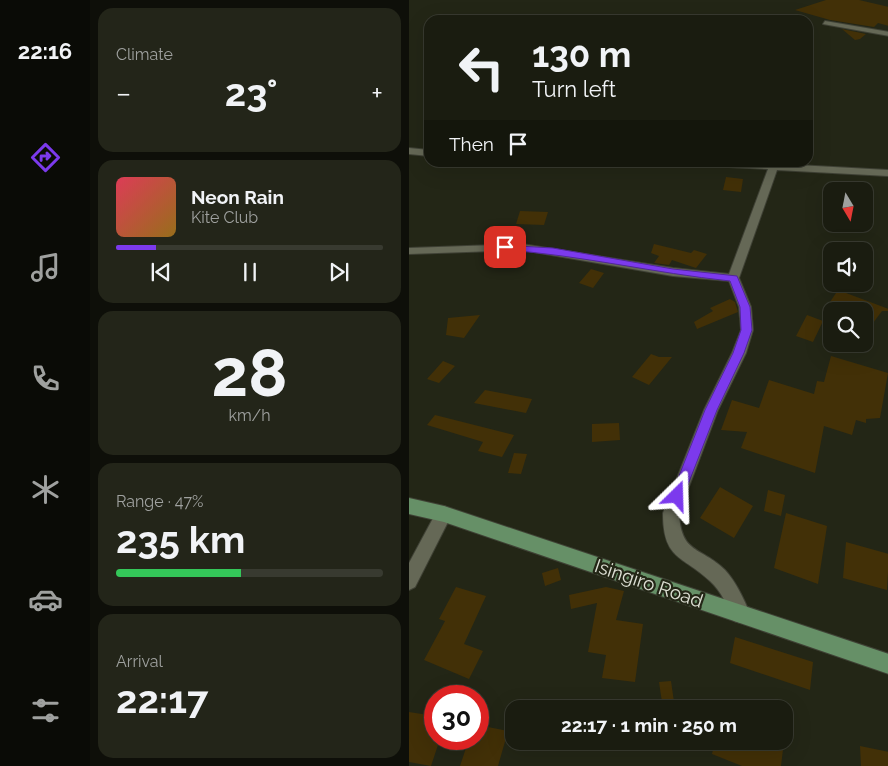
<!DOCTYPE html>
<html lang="en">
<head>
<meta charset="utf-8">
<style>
  :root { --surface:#1a1c10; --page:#232519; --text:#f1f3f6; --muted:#9fa19f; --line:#383a30; --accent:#7c3aed }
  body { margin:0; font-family:Raleway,sans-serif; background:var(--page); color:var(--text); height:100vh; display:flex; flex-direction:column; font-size:19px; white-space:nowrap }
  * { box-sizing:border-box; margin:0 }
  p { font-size:16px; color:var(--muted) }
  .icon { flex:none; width:28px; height:28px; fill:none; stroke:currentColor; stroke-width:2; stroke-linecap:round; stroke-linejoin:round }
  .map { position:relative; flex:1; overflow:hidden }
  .sheet { display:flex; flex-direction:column; gap:8px; padding:8px; background:#0e0f09; width:319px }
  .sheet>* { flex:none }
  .banner { position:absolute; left:15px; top:15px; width:389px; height:152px; border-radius:15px; box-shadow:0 5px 20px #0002,0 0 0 1px var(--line); background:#1a1c10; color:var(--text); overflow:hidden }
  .needle { width:32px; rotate:170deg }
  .controls { position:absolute; left:414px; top:182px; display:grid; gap:10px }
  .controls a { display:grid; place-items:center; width:50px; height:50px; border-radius:10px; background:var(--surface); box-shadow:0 5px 20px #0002,0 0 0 1px var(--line); font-size:25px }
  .speed { position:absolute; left:15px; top:685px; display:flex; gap:10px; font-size:25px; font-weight:700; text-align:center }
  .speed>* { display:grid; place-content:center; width:65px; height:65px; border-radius:50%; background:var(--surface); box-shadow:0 5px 20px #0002,0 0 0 1px var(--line); line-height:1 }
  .speed .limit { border:8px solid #d22; background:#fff; color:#111 }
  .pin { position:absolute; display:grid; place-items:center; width:42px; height:42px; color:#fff; margin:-21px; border-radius:10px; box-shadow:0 2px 8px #0006 }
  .me { position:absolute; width:55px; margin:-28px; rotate:22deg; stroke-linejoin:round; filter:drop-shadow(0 0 4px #0008) }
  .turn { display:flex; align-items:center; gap:18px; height:105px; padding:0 25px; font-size:22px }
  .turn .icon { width:65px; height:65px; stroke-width:2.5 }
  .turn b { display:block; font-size:35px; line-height:42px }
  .then { display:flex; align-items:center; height:48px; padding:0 25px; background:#0003; gap:10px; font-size:19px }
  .big { font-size:38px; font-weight:700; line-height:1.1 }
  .sheet .card { flex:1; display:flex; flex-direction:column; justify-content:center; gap:8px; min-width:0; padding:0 18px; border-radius:15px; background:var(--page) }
  .sheet .dial { align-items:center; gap:0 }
  .dial b { font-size:65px; line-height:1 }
  .song { display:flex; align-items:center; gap:15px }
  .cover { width:60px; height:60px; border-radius:8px; background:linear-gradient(135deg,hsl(350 70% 55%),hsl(40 70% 35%)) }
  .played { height:5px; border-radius:2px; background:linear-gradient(90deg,var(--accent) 15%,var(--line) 15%) }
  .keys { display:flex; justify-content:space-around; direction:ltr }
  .heat { display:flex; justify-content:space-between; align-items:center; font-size:28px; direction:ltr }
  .charge { height:8px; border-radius:4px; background:linear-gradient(90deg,#34c759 47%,var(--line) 0) }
  .trip { position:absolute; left:96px; top:700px; width:288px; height:50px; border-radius:15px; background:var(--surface); box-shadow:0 5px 20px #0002,0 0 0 1px var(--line); font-weight:700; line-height:50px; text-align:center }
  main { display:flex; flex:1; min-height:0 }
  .tab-bar { display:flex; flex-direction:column; width:90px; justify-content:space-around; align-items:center; background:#0a0b06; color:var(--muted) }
  .tab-bar .icon { width:35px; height:35px }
  .tab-bar .current { color:var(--accent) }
  .tab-bar b { font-size:22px; color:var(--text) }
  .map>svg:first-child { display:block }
</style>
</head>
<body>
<main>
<nav class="tab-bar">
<b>22:16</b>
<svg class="icon current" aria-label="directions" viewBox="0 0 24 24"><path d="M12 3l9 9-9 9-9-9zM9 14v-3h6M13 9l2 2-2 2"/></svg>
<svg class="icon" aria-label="music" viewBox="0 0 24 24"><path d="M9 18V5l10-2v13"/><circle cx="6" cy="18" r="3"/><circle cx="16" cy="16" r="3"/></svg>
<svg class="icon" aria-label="phone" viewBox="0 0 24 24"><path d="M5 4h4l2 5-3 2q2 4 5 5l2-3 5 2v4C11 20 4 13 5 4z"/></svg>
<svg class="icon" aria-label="climate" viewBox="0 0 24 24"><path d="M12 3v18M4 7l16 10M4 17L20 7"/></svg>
<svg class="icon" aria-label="car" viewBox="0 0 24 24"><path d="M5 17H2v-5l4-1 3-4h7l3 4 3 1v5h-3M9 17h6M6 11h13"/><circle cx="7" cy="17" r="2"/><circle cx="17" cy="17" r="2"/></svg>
<svg class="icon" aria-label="filters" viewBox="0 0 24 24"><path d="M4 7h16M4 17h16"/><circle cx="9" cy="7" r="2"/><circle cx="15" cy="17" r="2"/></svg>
</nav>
<section class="sheet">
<div class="card"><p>Climate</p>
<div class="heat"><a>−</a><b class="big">23°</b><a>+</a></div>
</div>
<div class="card">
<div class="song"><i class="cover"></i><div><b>Neon Rain</b><p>Kite Club</p></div></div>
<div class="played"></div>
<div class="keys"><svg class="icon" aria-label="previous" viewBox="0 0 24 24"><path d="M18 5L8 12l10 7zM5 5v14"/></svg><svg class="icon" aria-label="pause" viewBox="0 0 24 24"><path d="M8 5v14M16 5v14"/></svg><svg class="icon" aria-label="next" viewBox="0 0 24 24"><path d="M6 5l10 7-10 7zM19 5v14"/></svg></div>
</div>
<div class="card dial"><b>28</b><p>km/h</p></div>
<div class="card"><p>Range · 47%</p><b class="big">235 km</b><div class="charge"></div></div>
<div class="card"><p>Arrival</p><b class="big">22:17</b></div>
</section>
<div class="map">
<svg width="480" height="766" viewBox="0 0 480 766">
  <rect width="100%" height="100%" fill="#232616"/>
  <path fill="#423007" d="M417,0H450L480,7V26L469,23L465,27L421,20L386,10Z
    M433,29L457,34L451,39L446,40Z
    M317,177L334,179L332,192L314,190Z
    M111,211L139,212L135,225L107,224Z
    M245,244L282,253L285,250L298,254L287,268L263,260L260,265L245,263L250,256L242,253Z
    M182,269L195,273L184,288L170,283Z
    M429,290L480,309V311H473L455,335V311H415Z
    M321,299L326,302L329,312L288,329L285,322L304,311L301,308Z
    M71,315L55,338L37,335L39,318Z
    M398,315L414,321L404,342L387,336Z
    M242,354L250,357H263L240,385L223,377Z
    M422,356L479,373L471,418L457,419V423L447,420L443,435L415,426L406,473L332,448L338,432L312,430L323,400L350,408L360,380L405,394L408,381L415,382Z
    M34,361L46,366L30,383L18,379Z
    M76,390L123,399L117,413L65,403Z
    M26,415L105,435L93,457L69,451L74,442L18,425Z
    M210,423L211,440L183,442V424Z
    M105,453L118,454L112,474L99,473Z
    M311,487L344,506L325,538L291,518Z
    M359,490L376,495L372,516L355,511Z
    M377,513L418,526L409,584L365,568Z
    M437,542L480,554L478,590L434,578Z
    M149,568L152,580L136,586L133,573Z
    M47,587L77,596L55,644L74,651L60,679L15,660L36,621L30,619Z
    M197,587L215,591L207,620L234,624L226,682L193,678L197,655L179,652L188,603L162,609L160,595Z
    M326,637L404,662L401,690L321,663Z
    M262,681L266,709H254L250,682Z
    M0,712L26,716V739H31L22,766L0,762Z
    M69,725L99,731L89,766H51L60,739H69Z
    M306,741H375L372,766H333L303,754Z
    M451,746L480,752V766H452Z"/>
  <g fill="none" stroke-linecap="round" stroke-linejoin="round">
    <defs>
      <path id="minor" d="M416,21L480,32V36L414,24Z
        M0,148L20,150V156L0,154Z
        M275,162H370V164L480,170V176L368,170L330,278L342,307L344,330L337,353L309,410L270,513C272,555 292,546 316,570C327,582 335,599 341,614L339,621L332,623L325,621C319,607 313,592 301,581C273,555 254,560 254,513L295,410L323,353L332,330L330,307L320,281L264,276L113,250L0,254V248L113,244L264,268L320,274L359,169L279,165Z
        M35,506L41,509L43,514L6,587L0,590V563L29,509Z"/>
      <path id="primary" d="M0,498L35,506L480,654V674L35,522L0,514Z"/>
    </defs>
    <use href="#minor" stroke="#3f4135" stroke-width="2"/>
    <use href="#primary" stroke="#3f4135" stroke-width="2"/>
    <use href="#minor" fill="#656856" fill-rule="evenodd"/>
    <use href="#primary" fill="#669067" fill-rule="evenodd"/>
  </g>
  <path fill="#7c3aed" stroke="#51269a" d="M92,245L144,248L264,269L328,276L341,307L343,330L335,353L308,410L273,500L268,502L264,500L262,496L296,410L324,353L332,330L331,307L321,281C245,273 171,255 96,250L92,249Z"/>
  <g text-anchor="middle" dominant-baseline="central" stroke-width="4.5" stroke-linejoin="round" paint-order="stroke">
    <g font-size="19" fill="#dee0d5" stroke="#232616">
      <text transform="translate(240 583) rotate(19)">Isingiro Road</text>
    </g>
  </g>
</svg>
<div class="controls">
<a><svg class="needle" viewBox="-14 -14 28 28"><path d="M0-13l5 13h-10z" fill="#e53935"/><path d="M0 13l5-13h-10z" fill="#9fa19f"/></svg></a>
<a><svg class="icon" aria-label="sound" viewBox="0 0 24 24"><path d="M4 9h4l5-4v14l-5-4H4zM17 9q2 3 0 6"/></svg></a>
<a><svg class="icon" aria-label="search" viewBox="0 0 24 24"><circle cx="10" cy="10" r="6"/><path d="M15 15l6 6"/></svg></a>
</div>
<div class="speed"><div class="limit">30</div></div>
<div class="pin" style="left:96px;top:247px;background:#d93025"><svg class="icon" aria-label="arrive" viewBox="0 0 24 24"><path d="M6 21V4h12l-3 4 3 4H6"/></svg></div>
<svg class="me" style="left:268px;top:496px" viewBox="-20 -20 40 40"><path d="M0-17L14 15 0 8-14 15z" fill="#7c3aed" stroke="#fff" stroke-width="4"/></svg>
<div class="trip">22:17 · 1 min · 250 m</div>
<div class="banner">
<div class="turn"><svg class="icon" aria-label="left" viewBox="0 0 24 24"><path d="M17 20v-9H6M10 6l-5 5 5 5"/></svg><div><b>130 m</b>Turn left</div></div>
<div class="then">Then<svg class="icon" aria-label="arrive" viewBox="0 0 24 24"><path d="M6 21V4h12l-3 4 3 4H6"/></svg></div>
</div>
</div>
</main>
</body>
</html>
